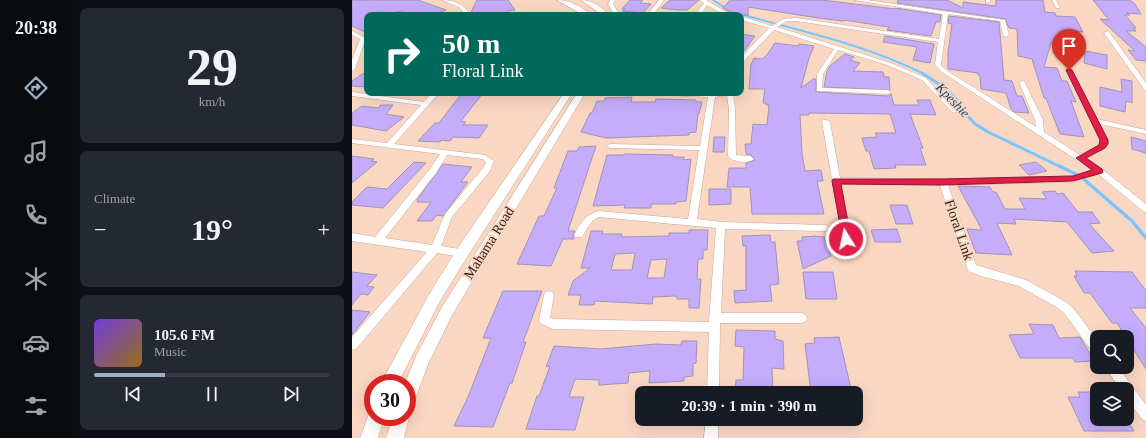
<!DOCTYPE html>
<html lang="en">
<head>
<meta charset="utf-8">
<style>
  :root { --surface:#171b24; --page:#242831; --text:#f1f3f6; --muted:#9ea1a6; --line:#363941; --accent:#95b0cb }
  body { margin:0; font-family:"Times New Roman",serif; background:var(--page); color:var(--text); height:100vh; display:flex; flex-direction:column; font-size:15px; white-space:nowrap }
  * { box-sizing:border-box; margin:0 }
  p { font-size:13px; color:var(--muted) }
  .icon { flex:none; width:22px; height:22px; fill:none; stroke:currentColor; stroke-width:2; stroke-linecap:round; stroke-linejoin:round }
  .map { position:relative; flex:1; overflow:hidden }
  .side { display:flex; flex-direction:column; gap:8px; padding:8px; background:#0d0f14; width:280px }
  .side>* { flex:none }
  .guide { position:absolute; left:12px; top:12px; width:380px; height:84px; border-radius:8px; box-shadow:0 4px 16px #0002; background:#00695c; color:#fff; overflow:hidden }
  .tools { position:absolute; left:738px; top:330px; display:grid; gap:8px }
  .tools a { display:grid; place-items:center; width:44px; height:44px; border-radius:8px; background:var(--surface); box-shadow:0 4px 16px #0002; font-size:20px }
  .speed { position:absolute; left:12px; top:374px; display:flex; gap:8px; font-size:20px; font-weight:700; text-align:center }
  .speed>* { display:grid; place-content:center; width:52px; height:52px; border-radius:50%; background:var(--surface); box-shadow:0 4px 16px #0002; line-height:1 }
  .speed .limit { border:6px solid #d22; background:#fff; color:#111 }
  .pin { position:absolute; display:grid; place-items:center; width:34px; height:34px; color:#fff; margin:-41px -17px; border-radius:50% 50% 50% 0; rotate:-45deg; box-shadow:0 0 4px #0007 }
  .pin .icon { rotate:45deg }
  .me { position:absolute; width:44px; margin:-22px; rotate:350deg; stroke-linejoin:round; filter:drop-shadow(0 0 3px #0008) }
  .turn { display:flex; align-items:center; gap:14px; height:84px; padding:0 12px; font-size:18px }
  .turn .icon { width:52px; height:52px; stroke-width:2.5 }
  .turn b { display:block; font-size:28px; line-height:34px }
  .big { font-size:30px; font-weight:700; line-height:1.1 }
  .side .card { flex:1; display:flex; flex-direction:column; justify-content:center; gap:6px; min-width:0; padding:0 14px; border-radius:8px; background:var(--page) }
  .side .dial { align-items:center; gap:0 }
  .dial b { font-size:52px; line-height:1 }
  .song { display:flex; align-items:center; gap:12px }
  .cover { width:48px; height:48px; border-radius:6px; background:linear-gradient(135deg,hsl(260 70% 55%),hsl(40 70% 35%)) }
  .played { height:4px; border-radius:2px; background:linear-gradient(90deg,var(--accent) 30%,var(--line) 30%) }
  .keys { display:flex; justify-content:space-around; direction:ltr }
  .heat { display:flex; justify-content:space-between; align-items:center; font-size:22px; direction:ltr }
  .trip { position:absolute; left:283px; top:386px; width:228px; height:40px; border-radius:8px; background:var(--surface); box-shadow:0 4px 16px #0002; font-weight:700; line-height:40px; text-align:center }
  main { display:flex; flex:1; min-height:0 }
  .dock { display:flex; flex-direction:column; width:72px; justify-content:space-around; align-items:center; background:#090b0e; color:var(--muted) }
  .dock .icon { width:28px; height:28px }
  .dock .selected { color:var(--accent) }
  .dock b { font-size:18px; color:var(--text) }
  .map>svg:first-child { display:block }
</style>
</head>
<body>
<main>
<nav class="dock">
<b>20:38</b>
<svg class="icon selected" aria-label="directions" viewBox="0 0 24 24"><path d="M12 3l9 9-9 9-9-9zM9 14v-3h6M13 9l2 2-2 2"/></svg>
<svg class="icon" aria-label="music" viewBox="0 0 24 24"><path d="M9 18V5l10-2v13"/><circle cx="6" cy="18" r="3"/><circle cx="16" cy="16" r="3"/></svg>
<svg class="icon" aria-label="phone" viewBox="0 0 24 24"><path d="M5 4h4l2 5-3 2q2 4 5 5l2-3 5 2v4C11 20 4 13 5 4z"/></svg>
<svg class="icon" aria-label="climate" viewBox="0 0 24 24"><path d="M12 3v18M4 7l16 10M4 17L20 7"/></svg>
<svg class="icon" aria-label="car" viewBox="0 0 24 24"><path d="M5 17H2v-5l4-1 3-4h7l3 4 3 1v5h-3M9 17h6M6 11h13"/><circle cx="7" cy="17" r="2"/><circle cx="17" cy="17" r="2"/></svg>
<svg class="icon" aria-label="filters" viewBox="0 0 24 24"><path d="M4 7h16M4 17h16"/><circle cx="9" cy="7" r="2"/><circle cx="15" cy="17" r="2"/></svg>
</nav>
<section class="side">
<div class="card dial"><b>29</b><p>km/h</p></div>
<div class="card"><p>Climate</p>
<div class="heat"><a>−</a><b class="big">19°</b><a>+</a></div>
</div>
<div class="card">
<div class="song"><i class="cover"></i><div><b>105.6 FM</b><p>Music</p></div></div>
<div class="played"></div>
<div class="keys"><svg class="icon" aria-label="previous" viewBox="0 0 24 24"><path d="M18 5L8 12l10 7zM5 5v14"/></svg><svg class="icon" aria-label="pause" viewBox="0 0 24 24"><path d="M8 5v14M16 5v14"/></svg><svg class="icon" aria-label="next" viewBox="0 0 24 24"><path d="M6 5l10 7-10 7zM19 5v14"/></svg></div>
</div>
</section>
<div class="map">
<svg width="794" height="438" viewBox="0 0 794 438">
  <rect width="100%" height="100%" fill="#fad7c3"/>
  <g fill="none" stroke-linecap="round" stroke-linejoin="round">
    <path stroke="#79c5ff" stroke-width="2" d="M361,0L375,9
      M388,14C449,31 515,45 572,74"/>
    <path stroke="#79c5ff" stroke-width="3" d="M570,73L593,88L605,100L612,112L623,124L636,132L709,167"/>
    <path stroke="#79c5ff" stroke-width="3.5" d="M707,166L728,176L780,221L794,238"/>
  </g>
  <path fill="#c6adfc" stroke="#9e95b6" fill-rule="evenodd" d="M0,0H66L94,10L81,15H58L49,11L34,15L25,12L15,15V33L0,26Z
    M125,0H156L163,10L156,11V15H121L119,12Z
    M278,0H291L288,3L299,4L291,13L270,11L273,9H270Z
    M318,0H347L335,10H327L309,8Z
    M378,0H470L543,9V8L589,15L588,22H584L579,36L535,30L537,27L492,20L491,21L466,18L396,7V15H385L371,8Z
    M546,0H591L597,1L611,8V2L644,6V0H691L693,12L703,13L704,16L723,17L731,32L721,31L730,46L699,43L692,67L705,68L710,81H715L724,102L719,101L732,137L708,134L694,98H692L680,59L666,56L665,29L657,28L653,19L545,3Z
    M741,0H778L783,4L789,14L775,13L778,15H773L784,28H781L784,31H774L794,47V61L784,60L776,50L783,51L748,19L757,20Z
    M597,16L647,22L652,80L660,81L665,96H670L677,113L662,112L659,109L654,93L629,89L628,76L626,75V73L596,69V52L600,24L596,23Z
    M389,34L403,36L389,55Z
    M533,36L582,44L578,63L561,60L565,47L531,42Z
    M423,43L446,46L447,44L462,46L457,58L449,88L461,79H464V91L465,92L536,96L539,94L542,105H567L565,100H578L584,115L558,114L571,148H568L574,165H543L544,168L522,169L517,151H514L510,138L525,137L523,133H544L538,114L457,113V115H448L450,154L453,171L469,170L471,181H465L472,214H400L398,187H375L377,168H394V163L403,160L399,155L394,154L393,144H399L401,124L415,125L417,105H414V103H411L413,89H397L399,64L402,58L410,59L414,56Z
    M733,51L755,55V69L732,63Z
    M493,54L502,57L498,60L508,63L501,71L531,72L532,77H537L538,90L472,87L475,71L478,66Z
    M15,71V87L0,86V81Z
    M769,79L780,81V103L774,101L773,112L748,106V87L770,92Z
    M110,93H131L109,121L114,122L111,125H136L127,138L101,137L98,141L89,140L88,142L66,141L83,123H87Z
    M280,97L279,102H303L304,99L344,100V102H350L347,114H346L344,132L337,133V135L254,138L229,132L238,113H240L245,101H252L253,98Z
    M28,105H41L34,114L52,117L34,131L0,125V113L10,106L27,108Z
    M362,137H373L372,152H361Z
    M779,137L794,141V153L780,149Z
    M244,146L216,231H223L221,235L222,239H211L199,266L165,264L187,216H192L205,188H202L216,151H225L227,147Z
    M272,154L321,155V157H332V160L339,159L334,201L324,202V204H299V208H272L273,205L241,206L255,155H271Z
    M0,156L22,159L19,161L25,162L0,183Z
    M62,162L74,163L31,208L0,205V202L15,187L35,189Z
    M684,162L695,171L677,175L667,165Z
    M91,164L120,167L109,182H116L91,216L85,215L80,221H65L79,202H65L66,200H65Z
    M606,186L638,187L641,192H644L653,209H673L667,198L695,199L690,192L703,191L705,194L711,193L726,212H740L748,223L737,224L762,251L740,253L715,222L662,219L664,224L645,223L660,255L624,253L615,229L630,230Z
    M357,189H379V204L357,205Z
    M538,205H555L561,224H544Z
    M545,229L549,242H523L519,230Z
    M337,230H356L355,250H351V259H346L345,279H349L347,308H337V299H325V297L323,296L301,297L300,304L243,301L242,305H227L229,295H216L221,281L238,268H229L239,231H251L250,234H270V237L317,236V233H337ZM283,253L280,270H259L263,254ZM315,259L312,278H295L299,260Z
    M418,235L419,242H423L427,284L418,285L420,301L383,303L382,291L394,290V246H391L390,236Z
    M463,236L472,237L479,256L451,269L445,241H451L450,237Z
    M723,271L780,272L794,291V308H778L794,328V369L765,323H760L738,293H732L722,276H725Z
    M0,272L25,275L15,286L22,287L16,295L9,294L0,305Z
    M451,272H481L485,299H454Z
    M151,291H190L171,342H174L160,383H158L141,427L102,426L116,397L139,338H131Z
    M0,310L18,312L0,335Z
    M677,324L701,325L707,338L728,337L742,361L723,362L721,358H668L657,335L682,334Z
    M384,330L423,331V339L431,341L432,369L420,368L421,393H394V390H383L384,380H391L392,347L383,346Z
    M487,337L500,393H459L453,344L463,343L462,338Z
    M330,341H345L344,363L341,364V376L332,377V381L297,383L298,371L277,373L276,383L247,385V380L223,379L217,397H232L223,430L174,429L185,396H187L198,366L194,367L202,346L249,349L304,344L329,345Z
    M726,392H739L742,397H745V419H775L782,431H732L716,397H728Z"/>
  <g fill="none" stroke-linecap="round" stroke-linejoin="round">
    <defs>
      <path id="street" d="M90,0C103,0 111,5 120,15H114L107,7Z
        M258,0H263L261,4L268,15H262L256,4Z
        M307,0H312L301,15H295Z
        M348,0H354L373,11L384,15L369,13L355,5L349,15H343L352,3Z
        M502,0H515L653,20L657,35L654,37L651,35L648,21L596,14L589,65L594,70L684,127L683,120L667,82L672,81L691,120L692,132L728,155L747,145L748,140L714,70L715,69L720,70L745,119L794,130V134L748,124C760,149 757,147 733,159L750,169L794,204V212L791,211L746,174L721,182L596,185L624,265L674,280L714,302L721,308L745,340V354L741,353L713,314L706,308L667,286L629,276L616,271L588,185L489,184L499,239L497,242H491L470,122L471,120H474L478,122L488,178L591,179L721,176L740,170L590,72L583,65L586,42L444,21H435L425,27L539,63L574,78L604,110L605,111L602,113L600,112L570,80L535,65L486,50L471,74L470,88L536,90L539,92L536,94L465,91V74L482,49L422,30L391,62L389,63V57L417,28L389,20V16L420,26L431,19L444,18L587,39L591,14Z
        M634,0H638V2L634,3Z
        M700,0H704L708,8H704Z
        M0,31L14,38L3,69L0,71V60L8,39L0,35Z
        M755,31L757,32L794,83V90L792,89L752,33Z
        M0,92L72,102L80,93H87L42,144L133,155L142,161L138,171L100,217L89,246L113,250L115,253L113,256L110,257L85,253L4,349L0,350V337L75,252L0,241V233L23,237L78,169L88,154L0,143V139L35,143L69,105L0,96ZM95,155L131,159L134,162L131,168L93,214L80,245L33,238L84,173Z
        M309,93H381L383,109L384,155L398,156L402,159C396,164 381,162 376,156L377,109L375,95L363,97L345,219L369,222L473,225L476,226L478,228L476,230L473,231L373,229L369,313H450L454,315L455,318L454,321L450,323H368L367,393H355L357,332L201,329L188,323L187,320L192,295L193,292L197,291L201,292L202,295L198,318L202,319L357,322L364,228L247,217C238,220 235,229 230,237H224L222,235C229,223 233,214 247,211L336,219L347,150L258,148L254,146L258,144L348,146L356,97L312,95Z
        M753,367H766L794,405V421L790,419L775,399V389H768Z
        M354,419H366V438H352Z"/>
      <path id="secondary" d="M205,0C216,0 230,6 238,15H231Z
        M229,0C240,0 250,7 257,15H250Z
        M212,93H220L115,257L88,301L46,383H29L78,293L105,249Z
        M225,93H233L100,315L77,362L61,404L55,406V383H53L65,354L90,307Z
        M21,410V417H32L26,438H8L18,411Z
        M55,411L57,417L52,438H34L41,417H55Z"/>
    </defs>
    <use href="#street" stroke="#caa996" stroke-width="1"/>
    <use href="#secondary" stroke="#caa996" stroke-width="1"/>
    <use href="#street" fill="#fff" fill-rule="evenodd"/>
    <use href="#secondary" fill="#fff" fill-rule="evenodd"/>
  </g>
  <path fill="#e11d48" stroke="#92132f" d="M717,68L720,70L756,140V144L753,148L734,158L750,169L751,171L750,173L721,181L591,185L489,184L499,239L497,241H491L480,181L481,179H591L721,176L740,170L724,158L747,145L748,140L714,70Z"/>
  <g text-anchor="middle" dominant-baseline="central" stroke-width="4" stroke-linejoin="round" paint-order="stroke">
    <g font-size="13" font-style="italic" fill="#074569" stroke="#fad7c3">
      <text transform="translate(601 100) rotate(46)">Kpeshie</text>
    </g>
    <g font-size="14" fill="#2d2019" stroke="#fad7c3">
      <text transform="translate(607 230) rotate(71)">Floral Link</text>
      <text transform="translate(137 243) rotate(-58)">Mahama Road</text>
    </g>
  </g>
</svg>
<div class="tools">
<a><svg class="icon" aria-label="search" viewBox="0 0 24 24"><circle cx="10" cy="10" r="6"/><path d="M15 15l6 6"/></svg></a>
<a><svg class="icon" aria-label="layers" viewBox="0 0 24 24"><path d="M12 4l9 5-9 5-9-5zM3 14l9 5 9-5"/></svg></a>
</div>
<div class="speed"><div class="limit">30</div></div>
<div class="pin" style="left:717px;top:70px;background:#d93025"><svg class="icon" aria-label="arrive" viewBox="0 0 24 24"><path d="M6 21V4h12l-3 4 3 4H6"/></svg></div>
<svg class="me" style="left:494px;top:239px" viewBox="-20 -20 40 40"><circle r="17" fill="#e11d48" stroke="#fff" stroke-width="3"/><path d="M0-11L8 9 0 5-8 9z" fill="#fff"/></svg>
<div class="trip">20:39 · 1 min · 390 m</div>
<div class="guide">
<div class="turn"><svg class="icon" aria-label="right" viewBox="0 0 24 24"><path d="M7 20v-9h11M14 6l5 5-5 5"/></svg><div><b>50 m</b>Floral Link</div></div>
</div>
</div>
</main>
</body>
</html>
